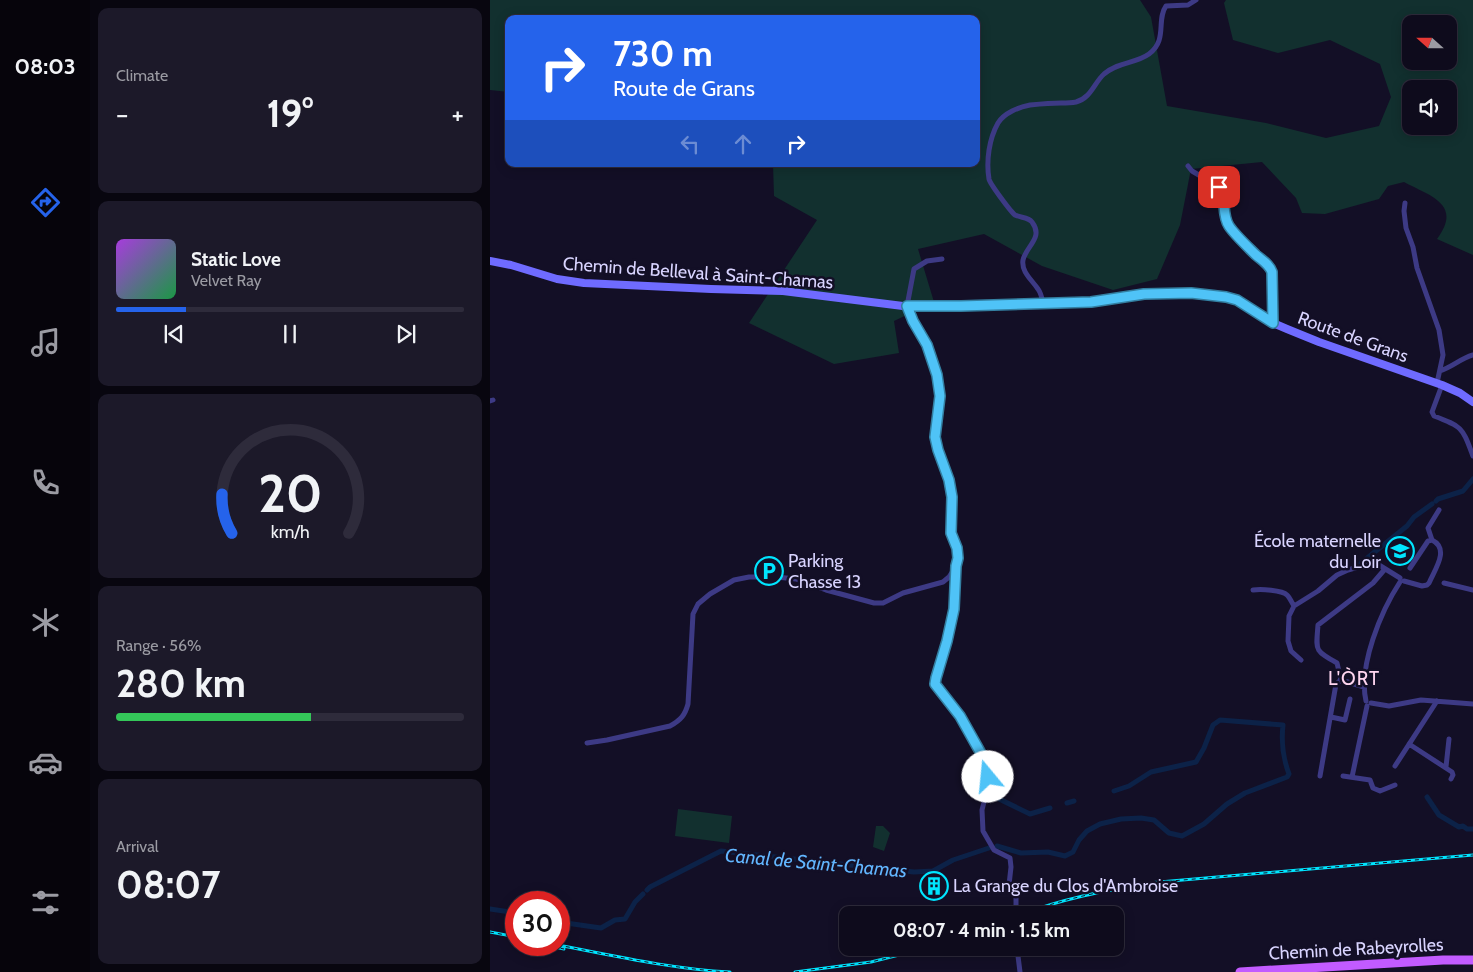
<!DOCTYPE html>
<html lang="en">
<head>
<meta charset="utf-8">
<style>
  :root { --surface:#0e0b1c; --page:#1c1929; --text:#f1f3f6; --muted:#9b9ba3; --line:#2e2b3b; --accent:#2563eb }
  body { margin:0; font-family:Cabin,sans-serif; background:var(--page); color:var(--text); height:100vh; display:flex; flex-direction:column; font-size:19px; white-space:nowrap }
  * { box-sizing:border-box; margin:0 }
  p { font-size:16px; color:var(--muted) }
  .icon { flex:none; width:28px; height:28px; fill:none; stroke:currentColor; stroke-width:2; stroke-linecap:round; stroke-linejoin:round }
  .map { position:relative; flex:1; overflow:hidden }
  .panel { display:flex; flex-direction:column; gap:8px; padding:8px; background:#08060f; width:400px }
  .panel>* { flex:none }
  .hud { position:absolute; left:15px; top:15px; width:475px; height:152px; border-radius:10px; box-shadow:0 2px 12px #0003,0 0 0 1px var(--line); background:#2563eb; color:#fff; overflow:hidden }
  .needle { width:32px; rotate:291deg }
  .controls { position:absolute; left:912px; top:15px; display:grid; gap:10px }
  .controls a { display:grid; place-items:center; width:55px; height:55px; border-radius:10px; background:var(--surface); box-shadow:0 2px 12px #0003,0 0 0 1px var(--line); font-size:25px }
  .speed { position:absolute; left:15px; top:891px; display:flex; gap:10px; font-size:25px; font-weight:700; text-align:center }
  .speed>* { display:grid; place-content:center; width:65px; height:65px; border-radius:50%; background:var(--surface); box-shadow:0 2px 12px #0003,0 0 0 1px var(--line); line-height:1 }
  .speed .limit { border:8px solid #d22; background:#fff; color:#111 }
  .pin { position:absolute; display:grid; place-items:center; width:42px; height:42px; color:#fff; margin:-21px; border-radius:10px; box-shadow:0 2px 8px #0006 }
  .me { position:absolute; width:55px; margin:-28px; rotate:343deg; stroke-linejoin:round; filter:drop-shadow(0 0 4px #0008) }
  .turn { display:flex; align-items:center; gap:18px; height:105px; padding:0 25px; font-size:22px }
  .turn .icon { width:65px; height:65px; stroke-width:2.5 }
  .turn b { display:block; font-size:35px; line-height:42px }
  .lanes { display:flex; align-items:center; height:48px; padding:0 25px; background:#0003; justify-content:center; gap:25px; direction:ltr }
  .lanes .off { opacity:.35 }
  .big { font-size:38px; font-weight:700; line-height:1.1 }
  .panel .widget { flex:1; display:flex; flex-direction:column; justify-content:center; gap:8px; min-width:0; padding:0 18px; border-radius:10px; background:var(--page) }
  .panel .dial { align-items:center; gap:0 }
  .dial svg { height:130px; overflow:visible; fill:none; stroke:var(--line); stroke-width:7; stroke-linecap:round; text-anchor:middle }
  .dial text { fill:var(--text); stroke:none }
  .song { display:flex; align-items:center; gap:15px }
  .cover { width:60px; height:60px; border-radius:8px; background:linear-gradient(135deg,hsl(280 70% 55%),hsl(140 70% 35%)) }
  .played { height:5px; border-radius:2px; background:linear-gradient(90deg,var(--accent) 20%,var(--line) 20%) }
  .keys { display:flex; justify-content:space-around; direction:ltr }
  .heat { display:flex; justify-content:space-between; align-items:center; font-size:28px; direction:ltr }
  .charge { height:8px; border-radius:4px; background:linear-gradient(90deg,#34c759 56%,var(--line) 0) }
  .trip { position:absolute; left:349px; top:906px; width:285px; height:50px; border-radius:10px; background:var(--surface); box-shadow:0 2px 12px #0003,0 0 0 1px var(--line); font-weight:700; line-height:50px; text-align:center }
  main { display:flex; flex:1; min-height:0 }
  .tab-bar { display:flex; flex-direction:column; width:90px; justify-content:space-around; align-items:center; background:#06040b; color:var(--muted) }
  .tab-bar .icon { width:35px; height:35px }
  .tab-bar .selected { color:var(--accent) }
  .tab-bar b { font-size:22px; color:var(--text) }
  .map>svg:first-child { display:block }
</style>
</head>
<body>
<main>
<nav class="tab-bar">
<b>08:03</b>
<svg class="icon selected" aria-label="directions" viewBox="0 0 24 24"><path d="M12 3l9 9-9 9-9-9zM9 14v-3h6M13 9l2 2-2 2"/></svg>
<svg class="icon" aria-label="music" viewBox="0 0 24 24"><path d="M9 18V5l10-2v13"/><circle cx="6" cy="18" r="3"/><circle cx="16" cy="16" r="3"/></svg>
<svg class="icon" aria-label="phone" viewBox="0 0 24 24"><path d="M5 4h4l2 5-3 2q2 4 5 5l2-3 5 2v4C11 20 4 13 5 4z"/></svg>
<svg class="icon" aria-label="climate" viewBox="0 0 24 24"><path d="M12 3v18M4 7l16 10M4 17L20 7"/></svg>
<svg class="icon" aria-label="car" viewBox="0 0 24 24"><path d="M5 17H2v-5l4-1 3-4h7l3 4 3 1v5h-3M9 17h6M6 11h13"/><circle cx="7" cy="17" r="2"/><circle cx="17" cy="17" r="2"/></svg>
<svg class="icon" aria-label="filters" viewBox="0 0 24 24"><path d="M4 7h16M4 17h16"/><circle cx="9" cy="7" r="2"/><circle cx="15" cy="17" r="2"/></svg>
</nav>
<section class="panel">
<div class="widget"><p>Climate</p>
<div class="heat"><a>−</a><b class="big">19°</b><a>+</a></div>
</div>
<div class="widget">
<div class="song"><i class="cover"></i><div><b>Static Love</b><p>Velvet Ray</p></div></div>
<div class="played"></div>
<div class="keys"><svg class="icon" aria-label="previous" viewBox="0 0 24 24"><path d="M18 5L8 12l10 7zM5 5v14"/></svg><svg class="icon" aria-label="pause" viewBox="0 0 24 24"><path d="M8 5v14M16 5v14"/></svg><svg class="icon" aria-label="next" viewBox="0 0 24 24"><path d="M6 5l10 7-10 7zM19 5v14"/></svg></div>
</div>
<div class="widget dial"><svg viewBox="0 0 100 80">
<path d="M14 69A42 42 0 1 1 86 69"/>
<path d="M14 69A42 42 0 0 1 8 45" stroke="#2563eb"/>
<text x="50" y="56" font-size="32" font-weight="700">20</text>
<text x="50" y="72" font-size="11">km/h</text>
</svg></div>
<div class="widget"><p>Range · 56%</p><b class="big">280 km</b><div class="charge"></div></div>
<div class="widget"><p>Arrival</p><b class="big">08:07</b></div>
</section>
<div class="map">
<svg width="983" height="972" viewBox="0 0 983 972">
  <rect width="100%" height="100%" fill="#130f26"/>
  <path fill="#12302f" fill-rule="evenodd" d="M0,0H650L661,17L677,106L776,123L836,138L889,126L901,97L890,64L840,40L788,53L743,40L734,3L736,0H983V255L947,239C973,204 940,196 914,182L898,186L889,199L835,214L812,213L806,198L772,162L701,169L690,225L667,279L623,290L552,266L494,234L428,249L444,302L404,321L409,353L344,364L259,323L327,220L284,196L283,164H486V19H19V92L0,90ZM921,24H959V61H921ZM921,89H959V126H921Z
    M188,809L242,816L239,843L185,836Z
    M386,826H393L400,833L394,851L383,847Z"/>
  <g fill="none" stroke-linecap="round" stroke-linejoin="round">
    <path stroke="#0c2248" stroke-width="5" d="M946,501L948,499L973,491L983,479
      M871,563L917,526L924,517L942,504
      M501,795L540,814L560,808
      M937,797L949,815L969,827L973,826L977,829H983
      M577,803L584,801
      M507,846L531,853L558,852L575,856L583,852L589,840L597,831L610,824L631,819L651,818L664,820L679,833L692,836L714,824L737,804L755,793L797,777L799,774C793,758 791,742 793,725L730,720L723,725L714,748L706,762L661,772L639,786L624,791
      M157,890L160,887L231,851L424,872L443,871L463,860L499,848
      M0,909L26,913
      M69,922L111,928L125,920L135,919L145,902L153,894"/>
    <path stroke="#3d3a85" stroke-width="5" d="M698,166L702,171L729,187C737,197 731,214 739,226C745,235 758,247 766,255C773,261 779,264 782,272L783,323
      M915,203L914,211L916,228L923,247L927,268L949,330L953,355L947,383
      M452,259L437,261L424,269L417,306L423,321L437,345L447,375L450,396L445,437L448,450L459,480L462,497L461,533L467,548L469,558L467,566L464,609L457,641L446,679L445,684L470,716L493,757L496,765L500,790L494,802L492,810L493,831L504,850L520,858L521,867L519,885L526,892V914
      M553,303C552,298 551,293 548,289C542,280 531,272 533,260C536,246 554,238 542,222C538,217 531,218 525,215C521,212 500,184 499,179C496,161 499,139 508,123C514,113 529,107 540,105C550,104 561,103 571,103C575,103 581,103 586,102C601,98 604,83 614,74C630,61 645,64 659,54C678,40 666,20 676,6L698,5L706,0
      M950,371C962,367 970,359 983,355
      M952,385L942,412L944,416C973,427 972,427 983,456
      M0,401L3,400
      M920,568L938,541L942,540L938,528L949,510
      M914,581L932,586L937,585L939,583C945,569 960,549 942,540
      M954,583L983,590
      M763,590C771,589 792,590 797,595C800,598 802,603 804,606
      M811,660L801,651L798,641L799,616L804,606L828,591L847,575L858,570L875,565H889L910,578
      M851,680L847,663C824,650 826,651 828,625L883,583L895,569
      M876,701C868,666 891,611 910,582
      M881,703L899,706L931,700L983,704
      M841,717L855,720L860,699
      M97,743L117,740L180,726C191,720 195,715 198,704L203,614L208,604L220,594L244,580L259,577H286L306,579L336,590L373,600L384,603H393L413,593L453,582L459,577L466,566
      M919,744L962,772L963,775L961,779
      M905,766L947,701
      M956,767L959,739
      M830,776L846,684L851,680L874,687
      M853,776L880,780L883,788L890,791L905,785
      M862,777L877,706
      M527,948L530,972"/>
    <path stroke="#6f6bff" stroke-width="8" d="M0,261L21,265L67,279L94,283L221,289L293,291L413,306L471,307L601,302L654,294L677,293H701L736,297L747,300L783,323L797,329L829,342L952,385L970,393L983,402"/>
    <path stroke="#c25bff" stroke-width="9" d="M750,972L953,960H983"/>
    <defs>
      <path id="rail" d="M530,915C571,899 614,891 658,883L983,855
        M0,932L26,937
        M55,945L74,949
        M68,945C125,956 182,969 240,972
        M431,952L449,948
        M305,972L381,962L437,948"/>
    </defs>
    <use href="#rail" stroke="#00e5ff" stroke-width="3"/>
    <use href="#rail" stroke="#130f26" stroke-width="1" stroke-dasharray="4" stroke-linecap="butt"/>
  </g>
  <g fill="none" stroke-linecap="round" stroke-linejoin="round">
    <defs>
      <path id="route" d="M498,777L493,757L470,716L445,684L446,678L457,641L464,609L466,566L468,558L467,548L461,533L462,497L459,480L448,450L445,437L450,396L447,375L437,345L423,321L417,306H471L601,302L654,294L701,293L736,297L747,300L783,323L782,272C779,264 773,261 766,255C758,247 745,235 739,226C731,214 737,197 729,187"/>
    </defs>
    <use href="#route" stroke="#337fa1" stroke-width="12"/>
    <use href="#route" stroke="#4fc3f7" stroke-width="9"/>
  </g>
  <defs>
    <symbol id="school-ring" viewBox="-11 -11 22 22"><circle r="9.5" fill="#130f26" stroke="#00e5ff" stroke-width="1.5"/><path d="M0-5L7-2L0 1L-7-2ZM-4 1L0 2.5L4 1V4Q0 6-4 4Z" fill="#00e5ff"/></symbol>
    <symbol id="parking-ring" viewBox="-11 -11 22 22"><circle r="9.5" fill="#130f26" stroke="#00e5ff" stroke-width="1.5"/><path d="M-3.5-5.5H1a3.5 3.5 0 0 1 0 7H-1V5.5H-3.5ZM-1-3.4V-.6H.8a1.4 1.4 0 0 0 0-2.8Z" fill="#00e5ff"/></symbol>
    <symbol id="building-ring" viewBox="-11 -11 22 22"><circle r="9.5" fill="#130f26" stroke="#00e5ff" stroke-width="1.5"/><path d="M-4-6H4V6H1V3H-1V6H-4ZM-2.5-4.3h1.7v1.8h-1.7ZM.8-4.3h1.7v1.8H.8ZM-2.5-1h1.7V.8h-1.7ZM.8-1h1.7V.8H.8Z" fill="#00e5ff"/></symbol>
  </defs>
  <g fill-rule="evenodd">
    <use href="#school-ring" x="894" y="535" width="32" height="32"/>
    <use href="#parking-ring" x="263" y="555" width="32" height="32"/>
    <use href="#building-ring" x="428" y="870" width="32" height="32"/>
  </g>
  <g text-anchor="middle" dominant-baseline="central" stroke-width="5" stroke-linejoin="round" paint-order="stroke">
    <g font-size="18" fill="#d9d4ff" stroke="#130f26">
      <text transform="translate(208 273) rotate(4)">Chemin de Belleval à Saint-Chamas</text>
      <text transform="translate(863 337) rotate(20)">Route de Grans</text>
      <text transform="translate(866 949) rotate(-3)">Chemin de Rabeyrolles</text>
    </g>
    <g font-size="18" fill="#d9d4ff" stroke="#130f26" text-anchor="start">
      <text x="891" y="541" text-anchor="end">École maternelle<tspan x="891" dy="21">du Loir</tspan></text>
      <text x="298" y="561">Parking<tspan x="298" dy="21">Chasse 13</tspan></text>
      <text x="463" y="886">La Grange du Clos d'Ambroise</text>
    </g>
    <g font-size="19" letter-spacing="1" fill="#ffd6f0" stroke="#130f26">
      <text x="864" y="678">L'ÒRT</text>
    </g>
    <g font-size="19" font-style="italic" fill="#62b6ff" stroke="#130f26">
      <text transform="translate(326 863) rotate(5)">Canal de Saint-Chamas</text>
    </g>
  </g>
</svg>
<div class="controls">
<a><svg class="needle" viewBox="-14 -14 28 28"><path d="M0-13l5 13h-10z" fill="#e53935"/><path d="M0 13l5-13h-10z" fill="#9b9ba3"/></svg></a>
<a><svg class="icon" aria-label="sound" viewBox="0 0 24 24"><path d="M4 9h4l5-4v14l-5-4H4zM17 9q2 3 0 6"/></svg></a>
</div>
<div class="speed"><div class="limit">30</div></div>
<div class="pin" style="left:729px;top:187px;background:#d93025"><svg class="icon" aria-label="arrive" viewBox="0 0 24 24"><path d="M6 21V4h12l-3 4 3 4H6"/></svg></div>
<svg class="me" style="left:498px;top:777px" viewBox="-20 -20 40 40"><circle r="19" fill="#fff"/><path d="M0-13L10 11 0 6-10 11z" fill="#4fc3f7"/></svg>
<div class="trip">08:07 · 4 min · 1.5 km</div>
<div class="hud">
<div class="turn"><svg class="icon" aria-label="right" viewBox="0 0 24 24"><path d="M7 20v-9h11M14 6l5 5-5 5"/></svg><div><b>730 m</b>Route de Grans</div></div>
<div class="lanes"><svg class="icon off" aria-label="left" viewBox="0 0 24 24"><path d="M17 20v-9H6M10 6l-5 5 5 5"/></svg><svg class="icon off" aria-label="ahead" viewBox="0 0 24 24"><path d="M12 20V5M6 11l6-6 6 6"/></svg><svg class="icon" aria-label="right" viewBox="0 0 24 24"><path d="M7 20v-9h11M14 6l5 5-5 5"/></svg></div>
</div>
</div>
</main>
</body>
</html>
